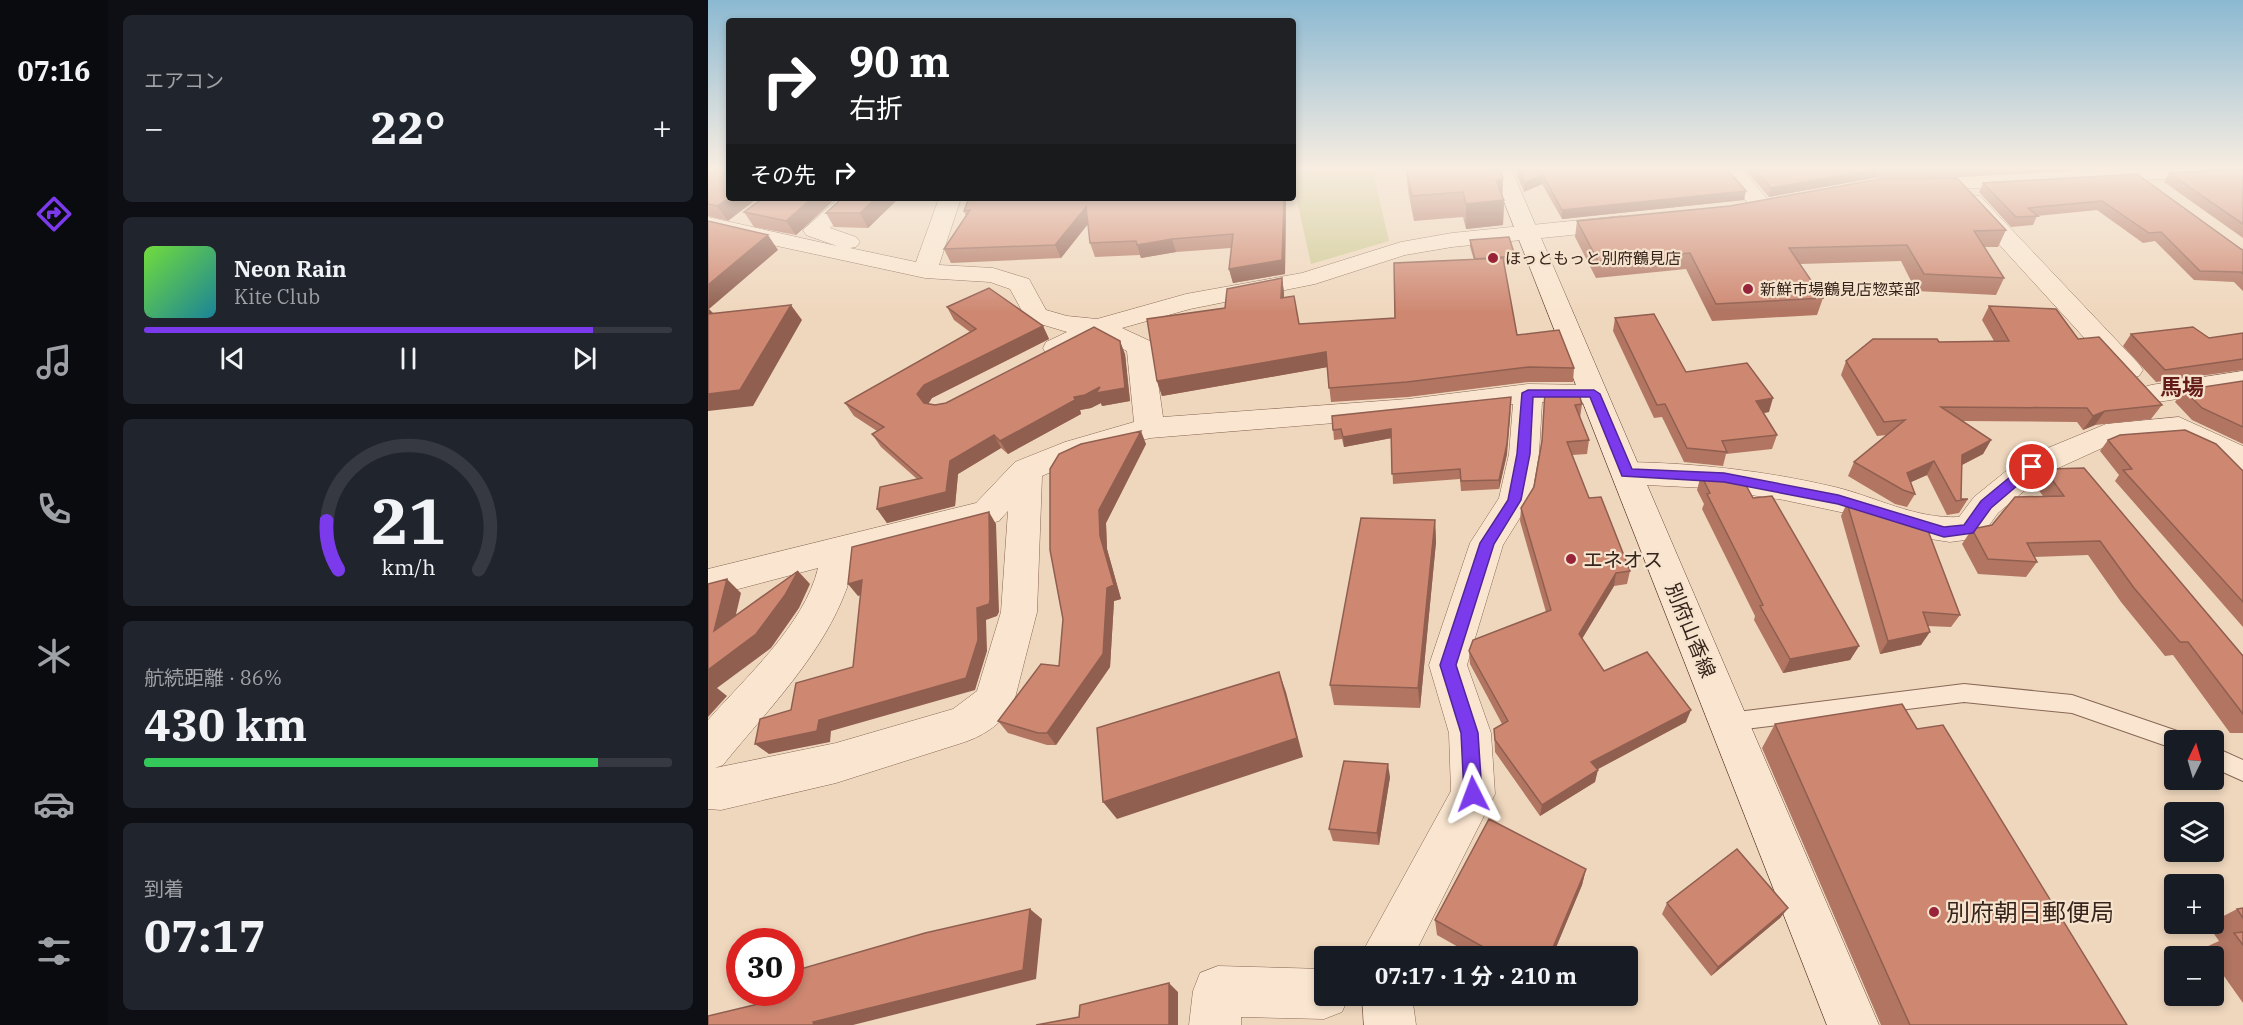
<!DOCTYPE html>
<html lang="ja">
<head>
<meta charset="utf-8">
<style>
  :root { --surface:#171b24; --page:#20242c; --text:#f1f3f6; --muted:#9ea1a6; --line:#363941; --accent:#7c3aed }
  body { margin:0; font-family:"IBM Plex Serif","Noto Sans JP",serif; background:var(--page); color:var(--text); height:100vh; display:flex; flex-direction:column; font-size:22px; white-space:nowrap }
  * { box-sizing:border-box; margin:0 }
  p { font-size:20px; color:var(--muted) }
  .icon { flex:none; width:33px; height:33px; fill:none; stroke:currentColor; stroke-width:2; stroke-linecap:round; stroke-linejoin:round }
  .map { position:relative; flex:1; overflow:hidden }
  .drawer { display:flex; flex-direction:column; gap:15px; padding:15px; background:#0d0f14; width:600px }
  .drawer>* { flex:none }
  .guide { position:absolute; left:18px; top:18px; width:570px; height:183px; border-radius:6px; box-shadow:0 3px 9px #0003; background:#202124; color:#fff; overflow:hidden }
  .needle { width:39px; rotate:5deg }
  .fabs { position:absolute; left:1456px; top:730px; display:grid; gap:12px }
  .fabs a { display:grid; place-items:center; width:60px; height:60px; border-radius:6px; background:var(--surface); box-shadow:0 3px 9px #0003; font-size:30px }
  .speed { position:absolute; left:18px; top:928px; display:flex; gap:12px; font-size:30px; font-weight:700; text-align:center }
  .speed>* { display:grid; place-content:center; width:78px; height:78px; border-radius:50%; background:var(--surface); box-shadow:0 3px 9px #0003; line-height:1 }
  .speed .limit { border:9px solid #d22; background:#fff; color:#111 }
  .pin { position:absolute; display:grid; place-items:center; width:51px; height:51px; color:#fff; margin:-26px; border:3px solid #fff; border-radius:50%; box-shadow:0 2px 6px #0007 }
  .me { position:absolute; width:66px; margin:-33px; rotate:357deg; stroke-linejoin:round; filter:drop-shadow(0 0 4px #0008) }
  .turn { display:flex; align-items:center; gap:21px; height:126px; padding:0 24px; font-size:27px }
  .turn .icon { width:78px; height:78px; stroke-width:2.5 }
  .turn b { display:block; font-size:42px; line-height:51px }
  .then { display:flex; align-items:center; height:57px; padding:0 24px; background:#0003; gap:12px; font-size:22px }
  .big { font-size:45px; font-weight:700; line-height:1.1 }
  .drawer .tile { flex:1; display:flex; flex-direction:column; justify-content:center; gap:9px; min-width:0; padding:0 21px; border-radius:9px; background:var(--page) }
  .drawer .dial { align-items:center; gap:0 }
  .dial svg { height:156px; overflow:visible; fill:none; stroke:var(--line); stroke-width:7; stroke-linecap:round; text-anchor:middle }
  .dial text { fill:var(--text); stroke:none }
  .song { display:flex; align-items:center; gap:18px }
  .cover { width:72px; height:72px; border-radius:9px; background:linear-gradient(135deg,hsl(100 70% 55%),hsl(190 70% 35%)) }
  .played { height:6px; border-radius:3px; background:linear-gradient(90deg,var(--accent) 85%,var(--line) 85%) }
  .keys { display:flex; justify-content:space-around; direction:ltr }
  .heat { display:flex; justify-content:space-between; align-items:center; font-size:33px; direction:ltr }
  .charge { height:9px; border-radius:4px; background:linear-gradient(90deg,#34c759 86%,var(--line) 0) }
  .trip { position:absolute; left:606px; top:946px; width:324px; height:60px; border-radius:6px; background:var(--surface); box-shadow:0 3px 9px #0003; font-weight:700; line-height:60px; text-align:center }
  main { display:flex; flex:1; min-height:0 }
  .tabs { display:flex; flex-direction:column; width:108px; justify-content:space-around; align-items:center; background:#090b0e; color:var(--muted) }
  .tabs .icon { width:42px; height:42px }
  .tabs .on { color:var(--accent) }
  .tabs b { font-size:27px; color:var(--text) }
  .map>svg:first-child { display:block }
</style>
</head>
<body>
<main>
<nav class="tabs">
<b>07:16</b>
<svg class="icon on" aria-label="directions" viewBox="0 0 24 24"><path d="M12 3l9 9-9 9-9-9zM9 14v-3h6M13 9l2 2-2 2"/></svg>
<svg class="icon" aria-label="music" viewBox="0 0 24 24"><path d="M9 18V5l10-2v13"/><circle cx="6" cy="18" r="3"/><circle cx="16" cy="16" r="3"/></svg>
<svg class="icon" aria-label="phone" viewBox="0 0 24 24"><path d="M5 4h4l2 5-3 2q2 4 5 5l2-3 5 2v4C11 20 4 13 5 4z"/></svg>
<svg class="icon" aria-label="climate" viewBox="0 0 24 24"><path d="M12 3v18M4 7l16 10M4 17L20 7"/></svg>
<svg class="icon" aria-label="car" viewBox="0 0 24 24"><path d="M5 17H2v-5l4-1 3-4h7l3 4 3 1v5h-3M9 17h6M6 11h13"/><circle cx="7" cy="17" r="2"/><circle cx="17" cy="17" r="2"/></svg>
<svg class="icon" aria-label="filters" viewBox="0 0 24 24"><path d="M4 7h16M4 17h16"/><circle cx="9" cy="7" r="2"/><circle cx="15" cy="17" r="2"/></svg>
</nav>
<section class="drawer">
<div class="tile"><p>エアコン</p>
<div class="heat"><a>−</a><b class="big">22°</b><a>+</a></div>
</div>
<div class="tile">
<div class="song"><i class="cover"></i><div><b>Neon Rain</b><p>Kite Club</p></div></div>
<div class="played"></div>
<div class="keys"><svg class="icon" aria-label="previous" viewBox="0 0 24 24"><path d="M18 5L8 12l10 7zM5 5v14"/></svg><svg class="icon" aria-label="pause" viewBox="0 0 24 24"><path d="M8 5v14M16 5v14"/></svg><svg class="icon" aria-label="next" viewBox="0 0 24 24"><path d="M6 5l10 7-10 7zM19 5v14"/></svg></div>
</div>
<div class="tile dial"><svg viewBox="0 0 100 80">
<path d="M14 69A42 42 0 1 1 86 69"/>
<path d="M14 69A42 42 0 0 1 8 44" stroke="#7c3aed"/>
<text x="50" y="56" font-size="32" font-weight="700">21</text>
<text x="50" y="72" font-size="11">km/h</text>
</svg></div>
<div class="tile"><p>航続距離 · 86%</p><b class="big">430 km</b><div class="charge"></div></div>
<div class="tile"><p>到着</p><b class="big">07:17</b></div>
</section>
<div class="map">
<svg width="1535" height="1025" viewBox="0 0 1535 1025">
  <rect width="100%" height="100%" fill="#efd7bd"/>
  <path fill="#cdc991" d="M585,168H664L681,241L603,264L585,182Z"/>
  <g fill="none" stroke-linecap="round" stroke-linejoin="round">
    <defs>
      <path id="service" d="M1256,684L1364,695L1478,734L1481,741H1467V749L1364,713L1256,702L1021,731L1014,728L1011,722L1014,716L1021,713Z
        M1506,747L1535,760V781L1506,768Z"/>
      <path id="minor" d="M1012,168H1033L1066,207L1063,212H1047Z
        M1428,168H1535V175L1210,191L1203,189L1200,185L1203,181L1210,179Z
        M1264,195L1272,196L1431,364L1435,370L1431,376L1421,379L1411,376L1256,206L1253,201L1256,196Z
        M131,198H155L122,228L148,237L152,242L148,247L142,248L208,262L231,198H253L231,265L285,268L321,279L338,310L359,316L389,319L478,294L594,273L693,242L744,233L913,216L921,218L924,223L921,228L913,230L744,247L697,255L607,284L482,309L414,328L442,341L445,347L455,417L700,399L820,384L886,385L896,388L900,394L896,400L886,403L834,402L831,454L823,500L795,545L759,665L783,733L787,794L705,957H655V951L743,791L741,733L721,665L762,543L791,498L801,454L805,404L700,417L442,438L379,456L334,476L329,612L306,702C297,722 277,735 257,742L128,783L13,810L0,809V720C37,678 97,624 110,568L0,597V569L268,503L307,462L357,442L426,422L419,351L390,337C374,345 357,358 338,354L335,348L338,342L359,332L319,320L302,289L282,282L217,278L0,231V217L129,246L98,235L95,230ZM300,511L293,612L269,691L245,709L128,743L7,768L15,765C65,703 131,639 147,559L291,521Z
        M1535,371V389L1443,403L1433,400L1429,394L1433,388L1443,385Z
        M1471,417L1535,446V470L1470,439L1403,444L1335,475L1290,513L1272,538L1242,542L1209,537L1137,513L1076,500L998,488L919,484L908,481L903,473L908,465L919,462C989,463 1059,471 1127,487C1168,497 1207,519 1251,517L1266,497L1313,459L1398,424Z
        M510,966L616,969V996H641L634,1012L616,1019L533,1017V1025H481L485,991L492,973Z
        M654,996H704L708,1025H656Z"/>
      <path id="secondary" d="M783,168H803L1171,1025H1119Z"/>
    </defs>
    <use href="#service" stroke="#876756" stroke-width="2"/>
    <use href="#minor" stroke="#876756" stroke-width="1"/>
    <use href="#secondary" stroke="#694939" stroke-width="1"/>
    <use href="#service" fill="#fae6d0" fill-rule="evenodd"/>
    <use href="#minor" fill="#fae6d0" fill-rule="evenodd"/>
    <use href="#secondary" fill="#fae6d0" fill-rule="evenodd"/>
  </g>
  <path fill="#b17562" d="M0,168L20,221L0,216Z
    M698,168L795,178L794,196L796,200L795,225L758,229L755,217L706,221L700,191Z
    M809,168H1018L1036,200L854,219L834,184L816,192L809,176Z
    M1036,168H1400L1249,177L1166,178L1061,197Z
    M1535,169V238L1456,182L1461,173Z
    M1429,174L1533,249L1535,250V291L1526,282L1486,280L1447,241L1435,243L1389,210L1329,216L1325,225L1303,227L1271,192L1275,183Z
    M55,198H128L88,235L46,227L36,212Z
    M134,198H191L160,228L126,227L118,213Z
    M578,198L577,274L525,283L521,269L523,248L468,252L433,258L432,255L387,257L382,243L380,224L353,258L243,263L236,249L258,216L256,211Z
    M869,221L1298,230L1290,247H1277L1296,278L1288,295L1208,291L1193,261L1092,264L1115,298L1109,315L1004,321L978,269L888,278L867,237Z
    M762,240L807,256V263L796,264L809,335L866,368L865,382H820L700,397L623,402L619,367L454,396L449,381L517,308L574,278L576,293V297L591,324L687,318L766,260L762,247Z
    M1281,306L1370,339L1454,405L1443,419L1387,425L1375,430L1369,422L1255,421L1283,440L1275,454L1254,465L1253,499H1260L1251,513L1239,515L1219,475L1203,482L1207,494L1199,507L1187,504L1140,476L1146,462L1179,435L1169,436L1133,375L1138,361L1231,342L1286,341L1274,320Z
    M239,307L335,326L341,339L224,398L220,404L227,405L238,403L417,354L422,401L394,406L393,403L383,408L372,410L373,414L300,454L293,448L250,474L247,506L179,523L169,509L209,479L173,447L164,434L169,431L146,416L137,403L262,332L246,320Z
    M907,318L978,372L1061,412L1055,413L1069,435L1064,449L1018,454L1015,466L976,462L954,417L946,418L905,331Z
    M1535,333V370L1448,382L1415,346L1423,334L1501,338Z
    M1535,381V444L1484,420L1467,402L1476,390Z
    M837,391L874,404L872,418L881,440L879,454L864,455L881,498L922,571L919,584L906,586L874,639L896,671L978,722L889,769L887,782L832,816L787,752L786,729L794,724L762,664L761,651L838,612L812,521L813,508L826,487L834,443Z
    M624,416L799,454L791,489L753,491L752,479L685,484L683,438L636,447L634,439L626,440Z
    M1400,440L1535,471V627L1407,481L1411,475L1392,451Z
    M438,444L398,523L399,549L413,599L406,601L402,667L348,745H339L300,733L290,721L351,666L355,619L342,469Z
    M1337,470L1535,656V733H1522L1465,655L1457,656L1413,602L1380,555L1326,557L1329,562L1318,577L1270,574L1254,544L1264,529L1284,525L1335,496L1327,485Z
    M993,475L1045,498L1151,646L1142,660L1075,673L1046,620L1047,616L994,509L996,504L989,490Z
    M1139,503L1252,615L1243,627L1219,626L1213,645L1172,654L1133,516Z
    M727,520L728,542L712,708L626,705L622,685Z
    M1067,724L1209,729L1419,1025H1173L1054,748Z
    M682,777L671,845L625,841L621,829Z
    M878,869L874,885L844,957H768L729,935L727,920Z
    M959,903L1080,908L1072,918L1003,976L954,914Z
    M1535,908V1003L1506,962V957H1503L1496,948L1511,941L1499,924H1506V921L1529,909Z"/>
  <path fill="#905f50" d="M1169,169L1166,178L1061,197L1063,188Z
    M835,175L834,184L816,192V183Z
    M795,178L794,201L796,200L795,225L758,229V204L788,181Z
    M1038,191L1036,200L854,219V210Z
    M21,198H50L20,221L9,206Z
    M104,198H128L88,235L78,221Z
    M168,198H191L160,228L152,213Z
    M576,198H578L577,274L525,283L521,269Z
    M378,207L383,220L353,258L347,245Z
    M60,235L70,250L1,309L5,313L0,317V285Z
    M464,239L468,252L433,258L429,245Z
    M574,278L576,293V312L573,298Z
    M83,305L94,320L45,406L0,411V394Z
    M335,326L341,339L224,398L218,407L209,394L216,385Z
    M412,341L417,354L422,401L394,406L393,403L383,408L372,410L373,414L300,454L292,441L366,397Z
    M618,352L620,367L454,396L449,381Z
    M1065,398L1061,412L1044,415L1048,401Z
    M803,407L799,454L791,489V480Z
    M1397,411L1387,425L1375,430L1385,416Z
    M683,429L684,438L636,447L635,437Z
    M433,431L438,444L398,523L399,549L413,599L406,601L402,667L348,745L339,733L399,588L392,536L391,510Z
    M286,435L293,448L250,474L247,506L179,523L169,509L242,461Z
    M1283,440L1275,454L1246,469L1254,455Z
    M1226,461L1219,475L1192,487L1199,473Z
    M281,512L288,524L291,612L289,616L278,620L279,651L267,690L123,731L122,742L61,754L47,744L111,720Z
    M727,520L728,542L712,708L710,688Z
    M90,571L102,584L91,608L63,648L9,688L19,696L0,717V670Z
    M908,573L906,586L869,647L871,634Z
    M19,579L33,593L21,644L6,631Z
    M154,580L164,592L150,596L140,584Z
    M1222,632L1213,645L1172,654L1180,641Z
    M1151,646L1142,660L1075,673L1082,659Z
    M571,672L578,692L595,757L409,819L395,802Z
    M983,710L978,722L881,774L883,762Z
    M680,764L682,777L671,845L669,833Z
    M890,770L887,782L832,816L834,805Z
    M878,869L874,885L844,957H841Z
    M1080,908L1072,918L1003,976L1010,967Z
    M322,909L334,919L328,979L145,1025H106L105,1022Z
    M461,983L470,992V1025H461Z"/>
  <path fill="#ce8872" stroke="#905f50" stroke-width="1.5" d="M0,168H21V198L9,206L0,204Z
    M698,168H791L795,178L788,181L796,200L758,204L755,192L704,196Z
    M810,168H1018L1038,191L854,210L835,175L816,183Z
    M1046,168H1232L1169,169L1063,188Z
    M1535,169V224L1461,173Z
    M1429,174L1533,249L1535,250V274L1533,272L1492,271L1453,232L1441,233L1394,201L1320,208L1330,216L1308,217L1275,183Z
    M1249,178L1298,230L1266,231L1296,278L1216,274L1199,245L1081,248L1115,298L1008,304L982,253L890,261L869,221L1022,206L1172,179Z
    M55,198H104L78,221L36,212Z
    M134,198H168L152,213H118Z
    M261,198H576L574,260L521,269L525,234L464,239L429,245L428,241L382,243L378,207L347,245L236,249L262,210L256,211Z
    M0,221L60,235L0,285Z
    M801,237L807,256L767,259L762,240Z
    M795,258L809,335L851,330L866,368L821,367L699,382L621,388L618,352L449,381L439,319L517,308L519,289L574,278L573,298L586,296L591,324L687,318L686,263Z
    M281,288L335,326L216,385L209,394L216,403L227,405L238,403L386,327L412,341L417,388L388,393L392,387L377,395L366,397L367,400L292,441L286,435L242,461L238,492L169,509L172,487L214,478L164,434L176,427L137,403L268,329L239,307Z
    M83,305L32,390L0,394V314Z
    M1281,306L1348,309L1370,339L1391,337L1454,405L1397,411L1385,416L1379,408L1233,407L1283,440L1254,455L1253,499H1260L1248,501L1226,461L1199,473L1207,494L1195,490L1146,462L1197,420L1176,422L1138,361L1165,339H1229L1231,342L1301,341Z
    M946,314L978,372L1039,363L1065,398L1048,401L1069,435L1014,441L1019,452L979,448L957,404L949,405L907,318Z
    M1485,327L1501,338L1535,333V359L1457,370L1423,334Z
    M1535,381V427L1494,408L1476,390Z
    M837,391H870L874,404L867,405L881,440L859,442L881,498L893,497L922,571L908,573L871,634L896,671L939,652L983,710L883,762L890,770L834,805L787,740L786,729L800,721L761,651L765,640L843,610L813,508L826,487L834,441Z
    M803,397L799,444L791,480L753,481L752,469L684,474L683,429L635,437L633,429L625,430L624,416Z
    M1477,430L1508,444L1535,471V602L1415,470L1424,469L1400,440L1412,435Z
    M433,431L391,510L392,536L406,585L399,588L395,654L339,733H330L290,721L333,664L351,666L355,619L342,550V469L351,454L373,444Z
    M1376,468L1535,656V714L1480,642H1472L1426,588L1392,541L1319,543L1329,562L1280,559L1264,529L1284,525L1307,497L1356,496L1337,470L1339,469Z
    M993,475L1035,480L1045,498L1064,496L1151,646L1082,659L1052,606L1055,605L999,494L1002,493Z
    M1139,503L1219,528L1252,615L1215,612L1222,632L1180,641Z
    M281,512L282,600L281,604L269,608L270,640L258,678L111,720L109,731L47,744L52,719L83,710L88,683L145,667L154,580L140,584L144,547Z
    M653,518L727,520L710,688L622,685Z
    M90,571L77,595L48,634L0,670V584L19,579L6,631Z
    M571,672L589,738L395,802L389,728Z
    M1194,704L1209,729L1235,725L1419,1025H1202L1067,724Z
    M636,761L680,764L669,833L621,829Z
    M781,819L878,869L841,957H793L727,920Z
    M1029,849L1080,908L1010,967L959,903Z
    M1535,908V918L1529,909Z
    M322,909L315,970L105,1022L106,1025H0V1016L67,1000L69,993H82V972L217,933Z
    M1535,932V945L1526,933Z
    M461,983V1025H328L371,1017L372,1005Z"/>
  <linearGradient id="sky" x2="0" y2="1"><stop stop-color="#8bb9d2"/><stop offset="0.54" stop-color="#f8ede1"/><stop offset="1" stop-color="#f8ede1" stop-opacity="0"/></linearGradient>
  <rect width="1535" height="312" fill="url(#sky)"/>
  <path fill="#7c3aed" stroke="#51269a" stroke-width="1.5" d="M886,390L892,394L924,469L1016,473L1130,495L1236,527L1256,525L1273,501L1319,463H1329L1331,467L1283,508L1265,533L1236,537L1130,504L1016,482L914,476L882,397H825L822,454L813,500L786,544L748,665L770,733L774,794L771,800L765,802L759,800L756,794L753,733L732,665L772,543L800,500L809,454L814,393L820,390Z"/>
  <g fill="#98243a" stroke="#f6e3cd" stroke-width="2">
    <circle cx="785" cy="258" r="6"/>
    <circle cx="1040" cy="289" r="6"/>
    <circle cx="863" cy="559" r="6"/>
    <circle cx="1226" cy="912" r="6"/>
  </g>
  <g text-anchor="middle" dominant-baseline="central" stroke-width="4.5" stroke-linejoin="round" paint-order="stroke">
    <g font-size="16" fill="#36231b" stroke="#f6e3cd" text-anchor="start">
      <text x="797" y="258">ほっともっと別府鶴見店</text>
      <text x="1052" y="289">新鮮市場鶴見店惣菜部</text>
    </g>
    <g font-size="20" fill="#36231b" stroke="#f6e3cd" text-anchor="start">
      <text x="875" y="559">エネオス</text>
    </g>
    <g font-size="20" fill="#36231b" stroke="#f6e3cd">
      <text transform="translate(983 630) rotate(68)">別府山香線</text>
    </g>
    <g font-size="22" font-weight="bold" fill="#641c19" stroke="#f6e3cd">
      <text x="1474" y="386">馬場</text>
    </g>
    <g font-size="24" fill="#36231b" stroke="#f6e3cd" text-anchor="start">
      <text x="1238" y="912">別府朝日郵便局</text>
    </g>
  </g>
</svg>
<div class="fabs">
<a><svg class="needle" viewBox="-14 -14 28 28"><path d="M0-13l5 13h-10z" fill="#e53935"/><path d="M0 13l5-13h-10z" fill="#9ea1a6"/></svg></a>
<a><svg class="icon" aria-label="layers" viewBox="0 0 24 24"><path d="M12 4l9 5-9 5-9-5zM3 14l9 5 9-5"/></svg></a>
<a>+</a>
<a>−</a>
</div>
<div class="speed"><div class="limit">30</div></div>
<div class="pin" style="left:1324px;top:467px;background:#d93025"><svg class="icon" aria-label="arrive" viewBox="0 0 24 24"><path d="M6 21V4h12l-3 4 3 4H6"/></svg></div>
<svg class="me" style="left:765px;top:794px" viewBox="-20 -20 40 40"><path d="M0-17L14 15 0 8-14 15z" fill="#7c3aed" stroke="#fff" stroke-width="4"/></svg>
<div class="trip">07:17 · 1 分 · 210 m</div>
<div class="guide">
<div class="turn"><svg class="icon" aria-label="right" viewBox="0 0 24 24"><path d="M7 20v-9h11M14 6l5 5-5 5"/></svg><div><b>90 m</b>右折</div></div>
<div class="then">その先<svg class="icon" aria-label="right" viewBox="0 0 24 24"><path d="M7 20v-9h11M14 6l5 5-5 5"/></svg></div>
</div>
</div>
</main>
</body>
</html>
